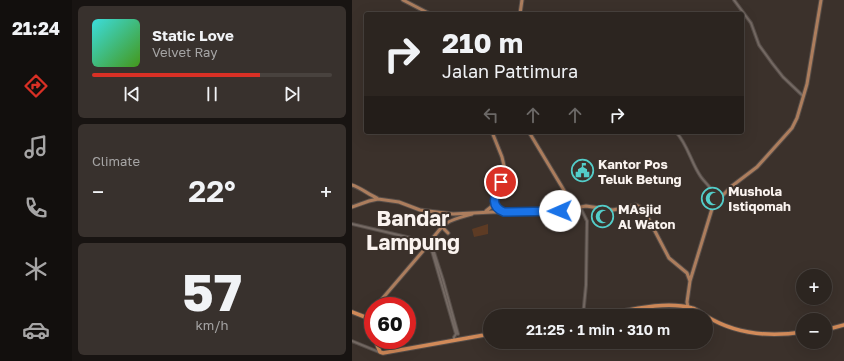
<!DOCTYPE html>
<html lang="en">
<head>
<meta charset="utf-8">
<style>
  :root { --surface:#2c2520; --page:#38312d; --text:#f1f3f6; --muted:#a6a5a5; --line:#48423e; --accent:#d93025 }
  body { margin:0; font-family:"Golos Text",sans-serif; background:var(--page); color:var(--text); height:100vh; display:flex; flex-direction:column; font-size:15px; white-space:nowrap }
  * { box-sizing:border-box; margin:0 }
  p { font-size:13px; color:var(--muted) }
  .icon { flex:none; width:22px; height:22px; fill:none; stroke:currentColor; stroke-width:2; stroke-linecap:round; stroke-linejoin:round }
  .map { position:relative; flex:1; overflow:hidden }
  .drawer { display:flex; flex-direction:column; gap:6px; padding:6px; background:#181412; width:280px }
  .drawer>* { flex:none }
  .hud { position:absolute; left:12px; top:12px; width:380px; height:122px; border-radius:4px; box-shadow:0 4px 16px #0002,0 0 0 1px var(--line); background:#2c2520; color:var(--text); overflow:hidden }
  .tools { position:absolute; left:444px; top:269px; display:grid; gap:8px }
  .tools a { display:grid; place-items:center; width:36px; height:36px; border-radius:50%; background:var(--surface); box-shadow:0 4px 16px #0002,0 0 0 1px var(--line); font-size:20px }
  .speed { position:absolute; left:12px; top:297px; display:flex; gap:8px; font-size:20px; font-weight:700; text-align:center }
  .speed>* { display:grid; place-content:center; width:52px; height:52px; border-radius:50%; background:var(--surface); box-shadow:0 4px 16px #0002,0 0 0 1px var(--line); line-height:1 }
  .speed .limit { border:6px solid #d22; background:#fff; color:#111 }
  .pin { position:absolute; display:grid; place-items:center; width:34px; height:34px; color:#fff; margin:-17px; border:2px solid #fff; border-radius:50%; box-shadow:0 1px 4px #0007 }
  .me { position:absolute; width:44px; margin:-22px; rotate:269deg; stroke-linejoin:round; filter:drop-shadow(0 0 3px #0008) }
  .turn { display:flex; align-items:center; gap:14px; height:84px; padding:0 12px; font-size:18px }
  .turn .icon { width:52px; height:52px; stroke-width:2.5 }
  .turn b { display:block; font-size:28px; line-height:34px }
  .lanes { display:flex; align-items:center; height:38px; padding:0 12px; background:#0003; justify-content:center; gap:20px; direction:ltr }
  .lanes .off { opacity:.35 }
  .big { font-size:30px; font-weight:600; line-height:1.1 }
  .drawer .tile { flex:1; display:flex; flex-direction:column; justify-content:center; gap:6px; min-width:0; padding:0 14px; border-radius:6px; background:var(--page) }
  .drawer .dial { align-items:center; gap:0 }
  .dial b { font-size:52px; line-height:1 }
  .song { display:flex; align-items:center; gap:12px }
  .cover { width:48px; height:48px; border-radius:6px; background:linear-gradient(135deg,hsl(180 70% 55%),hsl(100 70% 35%)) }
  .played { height:4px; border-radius:2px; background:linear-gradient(90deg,var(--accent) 70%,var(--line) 70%) }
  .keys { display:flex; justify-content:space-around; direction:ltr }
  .heat { display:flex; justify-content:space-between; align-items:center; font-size:22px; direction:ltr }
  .trip { position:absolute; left:131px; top:309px; width:230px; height:40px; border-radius:20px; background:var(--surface); box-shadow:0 4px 16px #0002,0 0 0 1px var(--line); font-weight:600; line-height:40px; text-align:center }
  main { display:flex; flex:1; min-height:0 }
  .menu { display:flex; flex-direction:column; width:72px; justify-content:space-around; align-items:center; background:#120f0d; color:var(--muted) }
  .menu .icon { width:28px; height:28px }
  .menu .on { color:var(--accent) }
  .menu b { font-size:18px; color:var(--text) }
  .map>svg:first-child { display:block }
</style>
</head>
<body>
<main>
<nav class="menu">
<b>21:24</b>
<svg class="icon on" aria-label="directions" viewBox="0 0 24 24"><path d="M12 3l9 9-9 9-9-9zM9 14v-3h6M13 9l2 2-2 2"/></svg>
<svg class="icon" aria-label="music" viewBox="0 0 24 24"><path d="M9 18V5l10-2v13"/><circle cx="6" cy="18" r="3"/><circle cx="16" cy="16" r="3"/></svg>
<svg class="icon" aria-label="phone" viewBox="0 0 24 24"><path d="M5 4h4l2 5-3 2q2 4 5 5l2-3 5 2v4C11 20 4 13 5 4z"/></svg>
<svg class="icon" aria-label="climate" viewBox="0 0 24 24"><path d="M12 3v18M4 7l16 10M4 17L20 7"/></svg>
<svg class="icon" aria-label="car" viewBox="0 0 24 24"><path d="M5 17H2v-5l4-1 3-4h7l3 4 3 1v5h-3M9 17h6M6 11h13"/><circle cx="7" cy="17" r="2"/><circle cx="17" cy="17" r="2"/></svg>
</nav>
<section class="drawer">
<div class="tile">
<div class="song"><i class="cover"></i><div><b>Static Love</b><p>Velvet Ray</p></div></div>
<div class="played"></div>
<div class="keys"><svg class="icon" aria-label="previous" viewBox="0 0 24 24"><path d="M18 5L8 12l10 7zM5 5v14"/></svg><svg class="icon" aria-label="pause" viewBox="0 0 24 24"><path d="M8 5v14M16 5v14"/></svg><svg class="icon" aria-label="next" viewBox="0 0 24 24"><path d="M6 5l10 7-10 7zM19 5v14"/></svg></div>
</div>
<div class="tile"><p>Climate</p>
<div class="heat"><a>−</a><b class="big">22°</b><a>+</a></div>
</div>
<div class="tile dial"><b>57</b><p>km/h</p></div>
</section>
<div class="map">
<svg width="492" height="361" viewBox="0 0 492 361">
  <rect width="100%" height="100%" fill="#3b312b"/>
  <path fill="#5d3b24" d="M136,224V234L122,237L120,229Z"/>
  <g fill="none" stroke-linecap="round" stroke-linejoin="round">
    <defs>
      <path id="minor" d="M382,0L399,23L407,45L420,63L431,77L451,96
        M324,132C336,145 339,163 349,177C354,184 362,190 364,198
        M228,207L235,221L234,285L231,316
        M0,224L76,242
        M79,243L91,280L106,334
        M78,244L104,334L102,337V340
        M0,341L27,352"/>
      <path id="major" d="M51,0L78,14
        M168,14L170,0
        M177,132L213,192L228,207
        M0,185C9,188 16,194 25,198
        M143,200L144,208L150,211
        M0,207L17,201L26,199L47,202L68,210L101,214L141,212L208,211L234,206L261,210L284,205L290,208L294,214L317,258L335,273L338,281
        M134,211L139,207L143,199L153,170L150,157L140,132
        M209,211L214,202L213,192
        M92,225V229L96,233
        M78,242C94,220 95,221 120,214
        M24,306L77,244
        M336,307L335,302L338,281L363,199L371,195L380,186L405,167L440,128L445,118L455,84L469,0
        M13,317L21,309"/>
      <path id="highway" d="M338,308L349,316
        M0,312L13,317L21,337
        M245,316C274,311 312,300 340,308C345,309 350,314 354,316
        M354,316C383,334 418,337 451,332
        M473,330L492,325
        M23,340L28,352L31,353L138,334"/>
    </defs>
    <use href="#minor" stroke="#564d48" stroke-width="4"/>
    <use href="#major" stroke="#564d48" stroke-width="5"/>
    <use href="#highway" stroke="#564d48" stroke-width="5.5"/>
    <use href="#minor" stroke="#746963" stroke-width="2"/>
    <use href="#major" stroke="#ac7d5d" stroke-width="3"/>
    <use href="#highway" stroke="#d18a59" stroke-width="3.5"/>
  </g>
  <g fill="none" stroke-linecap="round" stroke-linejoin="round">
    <defs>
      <path id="route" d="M149,182C144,194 136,206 152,212L208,211"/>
    </defs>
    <use href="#route" stroke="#114b97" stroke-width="10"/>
    <use href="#route" stroke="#1a73e8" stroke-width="7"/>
  </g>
  <defs>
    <symbol id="civic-ring" viewBox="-11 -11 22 22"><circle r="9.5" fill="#3b312b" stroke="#53cdc9" stroke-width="1.5"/><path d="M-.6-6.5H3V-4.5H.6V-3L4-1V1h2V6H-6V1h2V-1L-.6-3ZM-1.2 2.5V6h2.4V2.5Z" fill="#53cdc9"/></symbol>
    <symbol id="mosque-ring" viewBox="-11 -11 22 22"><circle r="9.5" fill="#3b312b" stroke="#53cdc9" stroke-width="1.5"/><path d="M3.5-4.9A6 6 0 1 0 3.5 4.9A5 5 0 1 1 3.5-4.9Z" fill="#53cdc9"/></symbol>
  </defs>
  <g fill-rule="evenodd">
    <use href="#civic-ring" x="218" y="158" width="25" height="25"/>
    <use href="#mosque-ring" x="348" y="186" width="25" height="25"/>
    <use href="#mosque-ring" x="238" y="204" width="25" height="25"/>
  </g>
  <g text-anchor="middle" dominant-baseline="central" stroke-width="4" stroke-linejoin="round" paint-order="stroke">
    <g font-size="13" font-weight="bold" fill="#faf3ef" stroke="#3b312b" text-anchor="start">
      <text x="246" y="164">Kantor Pos<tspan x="246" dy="15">Teluk Betung</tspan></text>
      <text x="376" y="191">Mushola<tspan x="376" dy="15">Istiqomah</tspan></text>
      <text x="266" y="209">MAsjid<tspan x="266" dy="15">Al Waton</tspan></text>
    </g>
    <g font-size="21" font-weight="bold" fill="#faf3ef" stroke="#3b312b">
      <text x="61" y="218">Bandar<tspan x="61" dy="24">Lampung</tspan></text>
    </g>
  </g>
</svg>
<div class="tools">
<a>+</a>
<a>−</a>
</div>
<div class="speed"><div class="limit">60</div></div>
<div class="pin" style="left:149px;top:182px;background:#d93025"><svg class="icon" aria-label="arrive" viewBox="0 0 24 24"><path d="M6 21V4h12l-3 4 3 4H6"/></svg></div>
<svg class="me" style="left:208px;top:211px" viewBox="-20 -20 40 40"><circle r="19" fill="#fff"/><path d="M0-13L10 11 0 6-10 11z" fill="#1a73e8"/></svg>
<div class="trip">21:25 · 1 min · 310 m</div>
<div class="hud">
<div class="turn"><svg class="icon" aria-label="right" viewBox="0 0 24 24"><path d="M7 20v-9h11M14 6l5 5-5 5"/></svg><div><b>210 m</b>Jalan Pattimura</div></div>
<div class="lanes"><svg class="icon off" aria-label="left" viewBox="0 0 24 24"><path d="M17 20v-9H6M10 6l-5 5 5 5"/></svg><svg class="icon off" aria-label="ahead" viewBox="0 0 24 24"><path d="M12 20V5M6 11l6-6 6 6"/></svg><svg class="icon off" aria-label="ahead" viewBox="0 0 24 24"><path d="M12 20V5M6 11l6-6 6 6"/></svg><svg class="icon" aria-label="right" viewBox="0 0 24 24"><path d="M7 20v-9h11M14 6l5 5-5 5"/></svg></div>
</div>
</div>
</main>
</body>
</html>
